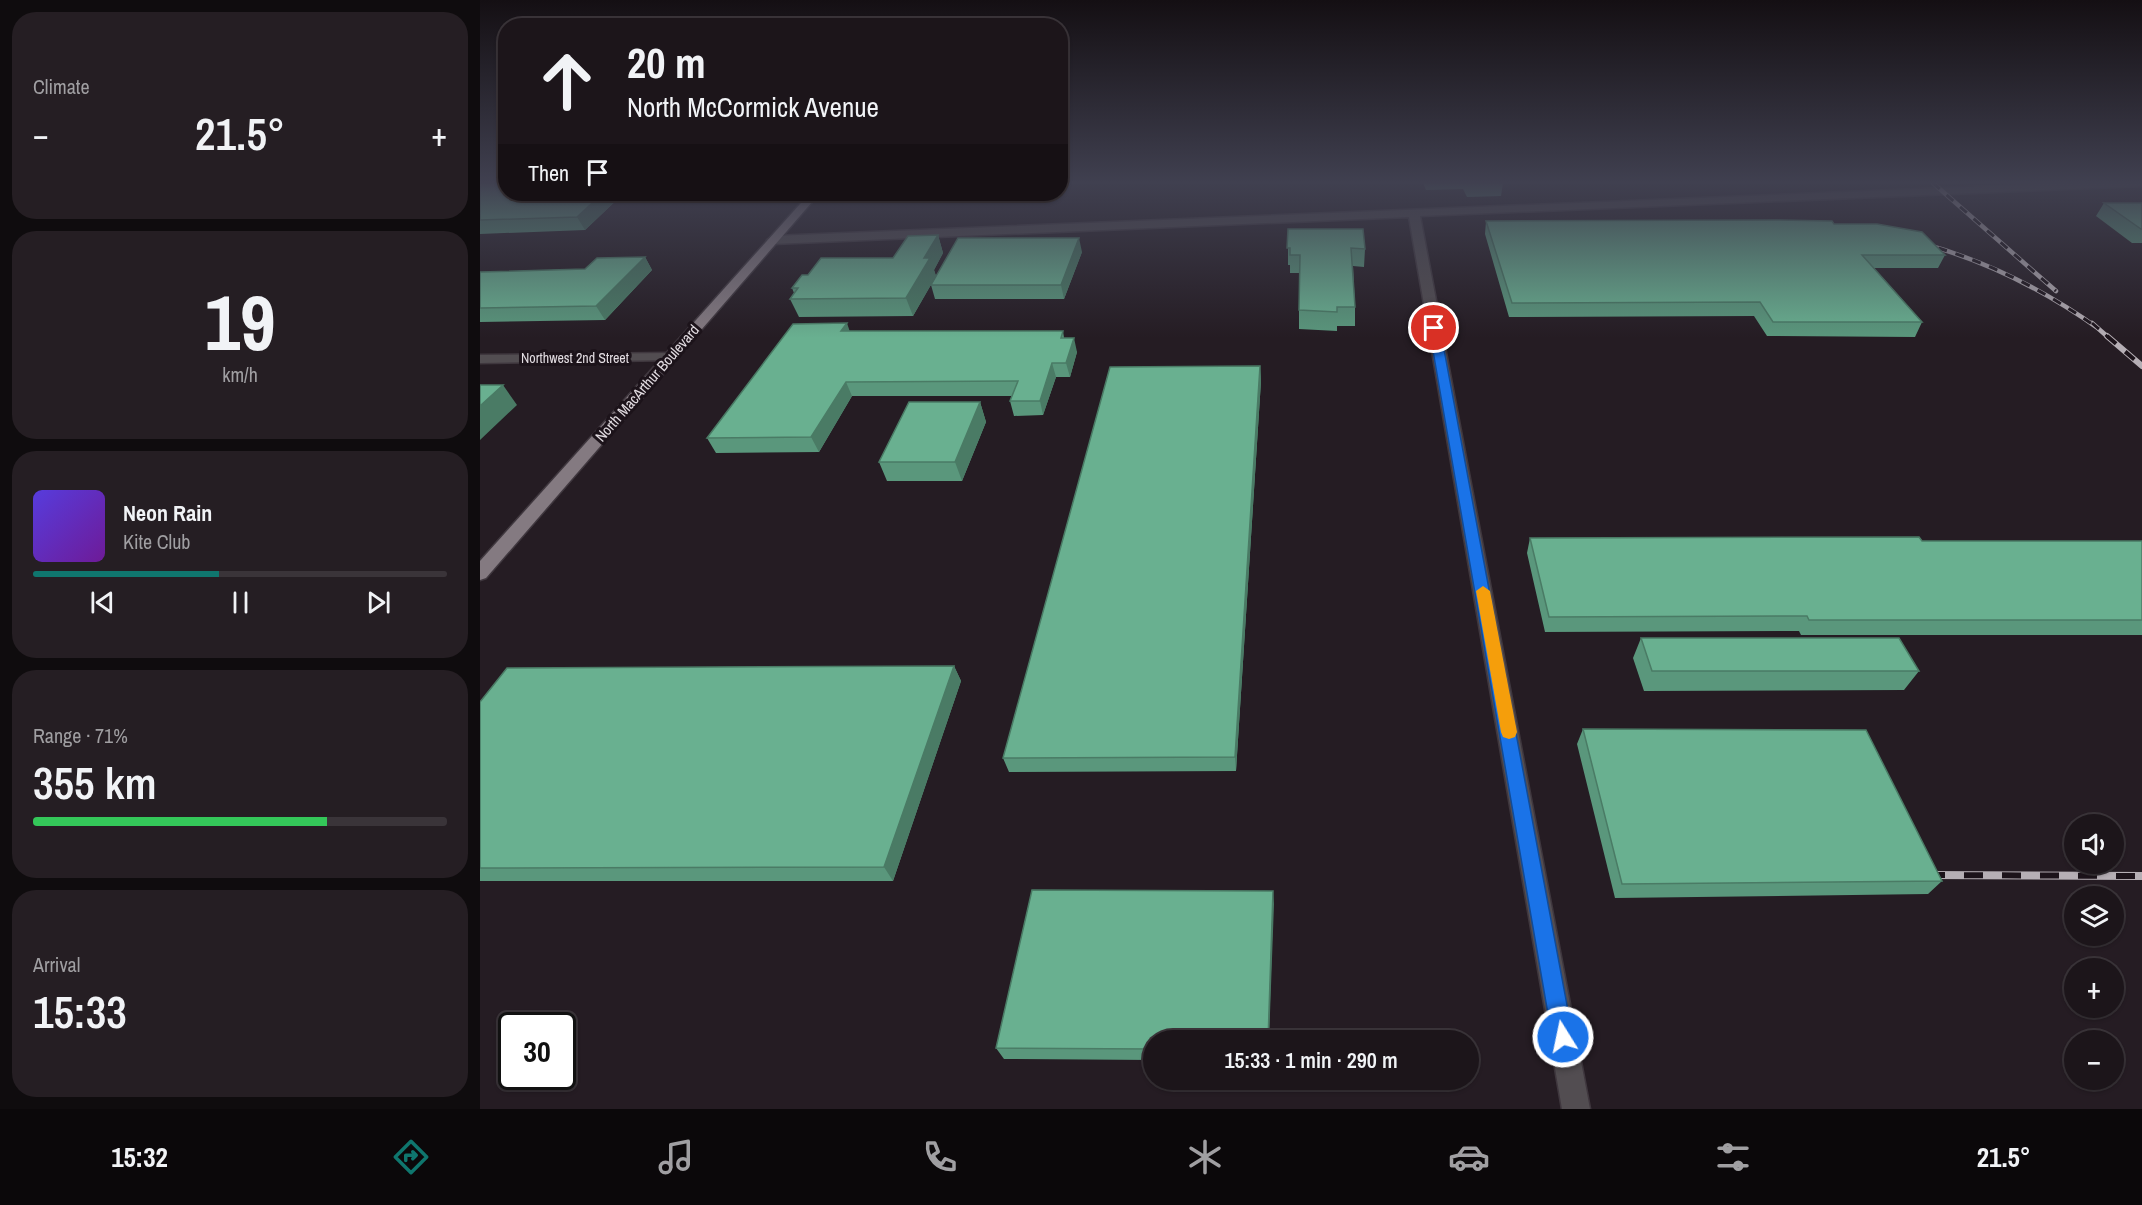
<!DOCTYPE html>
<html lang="en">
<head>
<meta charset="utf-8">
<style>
  :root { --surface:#1c151a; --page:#251e23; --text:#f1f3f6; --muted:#a09fa2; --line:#3a3439; --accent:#0f766e }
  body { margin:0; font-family:"Archivo Narrow",sans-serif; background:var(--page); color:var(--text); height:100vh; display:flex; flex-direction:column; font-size:22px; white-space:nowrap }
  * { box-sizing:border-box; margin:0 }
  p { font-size:20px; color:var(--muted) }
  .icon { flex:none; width:33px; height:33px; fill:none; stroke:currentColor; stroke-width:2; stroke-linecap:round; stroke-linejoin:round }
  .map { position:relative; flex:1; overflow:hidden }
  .sheet { display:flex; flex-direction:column; gap:12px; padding:12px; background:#0f0c0e; width:480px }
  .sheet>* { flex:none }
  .top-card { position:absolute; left:18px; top:18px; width:570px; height:183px; border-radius:24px; box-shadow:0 2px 4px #0004,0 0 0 2px var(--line); background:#1c151a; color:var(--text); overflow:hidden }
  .controls { position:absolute; left:1584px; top:814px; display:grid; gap:12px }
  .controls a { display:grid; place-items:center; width:60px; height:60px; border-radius:50%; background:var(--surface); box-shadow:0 2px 4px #0004,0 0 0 2px var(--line); font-size:30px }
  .speed { position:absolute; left:18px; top:1012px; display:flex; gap:12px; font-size:30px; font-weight:700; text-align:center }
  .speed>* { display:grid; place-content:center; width:78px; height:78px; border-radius:50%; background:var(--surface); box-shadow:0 2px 4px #0004,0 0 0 2px var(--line); line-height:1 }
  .speed .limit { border:3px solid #111; border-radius:9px; background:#fff; color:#111 }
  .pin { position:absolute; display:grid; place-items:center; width:51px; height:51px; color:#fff; margin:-26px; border:3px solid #fff; border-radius:50%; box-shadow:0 2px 6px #0007 }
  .me { position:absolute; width:66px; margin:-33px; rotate:350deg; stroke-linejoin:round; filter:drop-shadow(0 0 4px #0008) }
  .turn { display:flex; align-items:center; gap:21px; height:126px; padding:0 30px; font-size:27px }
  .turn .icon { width:78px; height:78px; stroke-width:2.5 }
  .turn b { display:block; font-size:42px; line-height:51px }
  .then { display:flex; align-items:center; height:57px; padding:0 30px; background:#0003; gap:12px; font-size:22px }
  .big { font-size:45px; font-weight:600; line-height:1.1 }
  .sheet .widget { flex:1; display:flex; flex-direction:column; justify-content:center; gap:9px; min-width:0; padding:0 21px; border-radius:24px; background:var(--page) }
  .sheet .dial { align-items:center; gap:0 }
  .dial b { font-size:78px; line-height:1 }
  .song { display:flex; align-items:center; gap:18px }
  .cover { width:72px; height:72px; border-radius:9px; background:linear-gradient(135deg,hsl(250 70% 55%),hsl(280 70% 35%)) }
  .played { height:6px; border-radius:3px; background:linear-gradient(90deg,var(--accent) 45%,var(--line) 45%) }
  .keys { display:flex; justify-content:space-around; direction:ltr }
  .heat { display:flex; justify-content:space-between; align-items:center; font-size:33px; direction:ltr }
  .charge { height:9px; border-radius:4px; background:linear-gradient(90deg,#34c759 71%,var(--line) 0) }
  .trip { position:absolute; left:663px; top:1030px; width:336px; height:60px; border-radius:30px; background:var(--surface); box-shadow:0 2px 4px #0004,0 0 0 2px var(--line); font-weight:600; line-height:60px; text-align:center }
  .menu { display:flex; height:96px; justify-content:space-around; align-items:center; background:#0b080a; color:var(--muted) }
  .menu .icon { width:42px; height:42px }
  .menu .selected { color:var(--accent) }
  .menu b { font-size:27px; color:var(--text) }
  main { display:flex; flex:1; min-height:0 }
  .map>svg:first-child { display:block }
</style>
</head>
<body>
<main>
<section class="sheet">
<div class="widget"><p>Climate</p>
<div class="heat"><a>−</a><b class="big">21.5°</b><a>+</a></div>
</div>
<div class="widget dial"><b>19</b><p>km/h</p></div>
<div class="widget">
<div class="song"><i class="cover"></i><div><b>Neon Rain</b><p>Kite Club</p></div></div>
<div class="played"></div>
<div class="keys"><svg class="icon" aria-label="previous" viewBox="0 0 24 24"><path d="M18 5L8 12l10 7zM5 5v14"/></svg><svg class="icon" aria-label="pause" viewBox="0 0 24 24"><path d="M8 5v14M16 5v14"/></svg><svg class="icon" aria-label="next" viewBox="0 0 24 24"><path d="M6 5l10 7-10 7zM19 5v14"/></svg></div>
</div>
<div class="widget"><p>Range · 71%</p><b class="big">355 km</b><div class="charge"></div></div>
<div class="widget"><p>Arrival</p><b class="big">15:33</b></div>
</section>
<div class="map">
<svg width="1662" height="1109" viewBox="0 0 1662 1109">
  <rect width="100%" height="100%" fill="#251c23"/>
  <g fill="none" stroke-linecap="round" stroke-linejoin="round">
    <defs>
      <path id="minor" d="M1585,183H1662V186L940,216L1110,1109H1082L929,217L293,244L287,240L293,236Z
        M190,353L197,357L195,360L0,363V355Z"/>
      <path id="major" d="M329,194H339L6,578L0,580V561Z"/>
    </defs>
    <use href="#minor" stroke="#3f373e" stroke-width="3"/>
    <use href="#major" stroke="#3f373e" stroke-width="3"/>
    <use href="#minor" fill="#524d51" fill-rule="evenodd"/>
    <use href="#major" fill="#847a81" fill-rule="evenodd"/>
    <defs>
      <path id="rail-far2" d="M1453,183L1576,291
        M1441,243C1507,261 1563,289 1619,329
        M1612,323L1629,338"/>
      <path id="rail-far1" d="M1627,336L1662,366"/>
      <path id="rail" d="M1446,875L1662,876"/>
    </defs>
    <use href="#rail-far2" stroke="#b6afb5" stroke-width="4.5"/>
    <use href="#rail-far1" stroke="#b6afb5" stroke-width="6"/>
    <use href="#rail" stroke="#b6afb5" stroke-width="8"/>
    <use href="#rail-far2" stroke="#1c131a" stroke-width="3" stroke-dasharray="9" stroke-linecap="butt"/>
    <use href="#rail-far1" stroke="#1c131a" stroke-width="4" stroke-dasharray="12" stroke-linecap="butt"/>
    <use href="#rail" stroke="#1c131a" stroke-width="6" stroke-dasharray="19" stroke-linecap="butt"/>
  </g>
  <path fill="#5a977c" d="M0,183L143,194L105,230L0,234Z
    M943,183H1023L1021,196L987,197L983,189L946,190Z
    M1624,203H1662V243H1652L1616,216Z
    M1006,221L1354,224L1465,255L1458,268H1394L1442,322L1435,337L1287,336L1274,316L1029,317L1005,234Z
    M808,229L885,249L884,267L873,266L875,307V326H857V331L819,329V273H810V265H808Z
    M458,235L463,253L454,270L456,276L433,316L319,317L310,299L314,293L312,288L328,275L413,258Z
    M602,252L584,299H455L451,285Z
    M165,257L172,270L125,320L0,322V272L105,269Z
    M370,331H583L584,338L597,352L590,377H576L563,415L534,416L530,401L532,396H372L339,452L236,453L227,438Z
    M780,366L781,381L756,771L529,772L523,758Z
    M500,402L506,422L482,481H407L399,462Z
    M1050,538L1442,541H1662V635H1321L1319,631L1065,632L1047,553Z
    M1161,638L1439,671L1424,690L1164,691L1153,658Z
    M474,666L481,681L413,881H0V702Z
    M1103,729L1462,881L1448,894L1135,898L1097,744Z
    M794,904L674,1041V1060L524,1059L516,1048Z"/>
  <path fill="#4a7b65" d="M122,194H143L105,230L97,217Z
    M458,235L463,253L454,270L456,276L433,316L426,298L444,258Z
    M599,238L602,252L584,299L581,285Z
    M165,257L172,270L125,320L116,306Z
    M367,323L372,338L361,331Z
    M594,338L597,352L590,377L586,363Z
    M572,363L576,377L563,415L560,401Z
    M780,366L781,381L756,771L755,757Z
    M366,382L372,396L339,452L331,437Z
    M23,385L37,405L0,440V406Z
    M500,402L506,422L482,481L475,462Z
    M474,666L481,681L413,881L404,867Z
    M793,891L794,904L789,1041H788Z"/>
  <path fill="#69b090" stroke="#4a7b65" stroke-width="1.5" d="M0,183H26V194H122L97,217L0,220Z
    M1624,203H1662V229H1661Z
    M1299,220L1352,221L1354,224H1397L1442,232L1465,255H1382L1442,322H1293L1280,302L1032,303L1006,221Z
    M808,229H883L885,249L871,248L875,307H857V312L819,310L820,255H810V248H807Z
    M458,235L444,258H450L426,298L310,299L318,288H312L322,275H328L341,258H413L428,236Z
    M478,238H599L581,285H451Z
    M165,257L116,306L0,308V272L105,269L117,258Z
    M367,323L361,331H583L581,338H594L586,363H572L560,401H530L538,381L366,382L331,437L227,438L313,324Z
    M780,366L755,757L523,758L630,367Z
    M0,385H23L0,406Z
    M429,402H500L475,462H399Z
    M1439,537L1442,541H1662V620H1329L1327,616L1069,617L1050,538Z
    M1161,638H1419L1439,671H1172Z
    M474,666L404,867L0,868V702L27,668Z
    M1103,729L1386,730L1462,881L1142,884Z
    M552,890L793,891L788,1041H674V1049L516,1048Z"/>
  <linearGradient id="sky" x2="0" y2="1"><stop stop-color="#140f13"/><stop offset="0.54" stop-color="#404050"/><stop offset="1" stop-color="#404050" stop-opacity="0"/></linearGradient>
  <rect width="1662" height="338" fill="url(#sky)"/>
  <path fill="#1a73e8" stroke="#114b97" stroke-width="1.5" d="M954,325L960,328L1093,1037L1090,1044L1083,1047L1075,1044L1072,1037L949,328Z"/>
  <path fill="#f59e0b" d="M1003,586L1010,591L1037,732L1035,737L1029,739L1023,737L1021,732L996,591Z"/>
  <g text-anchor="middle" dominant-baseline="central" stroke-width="6" stroke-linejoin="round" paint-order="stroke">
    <g font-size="14" fill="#e2dce1" stroke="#1c131a">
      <text x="95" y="358">Northwest 2nd Street</text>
    </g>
    <g font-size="15" fill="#e2dce1" stroke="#1c131a">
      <text transform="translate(167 383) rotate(-49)">North MacArthur Boulevard</text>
    </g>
  </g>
</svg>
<div class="controls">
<a><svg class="icon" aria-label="sound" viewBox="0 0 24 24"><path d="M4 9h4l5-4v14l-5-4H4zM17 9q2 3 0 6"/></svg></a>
<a><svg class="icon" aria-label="layers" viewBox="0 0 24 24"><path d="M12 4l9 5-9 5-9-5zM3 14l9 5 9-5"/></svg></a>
<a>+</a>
<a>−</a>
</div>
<div class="speed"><div class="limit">30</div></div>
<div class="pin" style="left:954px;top:328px;background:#d93025"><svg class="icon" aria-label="arrive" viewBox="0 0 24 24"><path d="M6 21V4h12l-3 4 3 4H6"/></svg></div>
<svg class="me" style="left:1083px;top:1037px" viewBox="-20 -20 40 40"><circle r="17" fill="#1a73e8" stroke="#fff" stroke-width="3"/><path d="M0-11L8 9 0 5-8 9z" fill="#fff"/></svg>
<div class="trip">15:33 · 1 min · 290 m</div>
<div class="top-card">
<div class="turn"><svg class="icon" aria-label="ahead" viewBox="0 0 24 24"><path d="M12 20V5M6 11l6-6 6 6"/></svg><div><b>20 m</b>North McCormick Avenue</div></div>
<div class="then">Then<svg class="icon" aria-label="arrive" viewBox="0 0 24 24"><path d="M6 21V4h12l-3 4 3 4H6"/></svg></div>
</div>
</div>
</main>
<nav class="menu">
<b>15:32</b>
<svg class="icon selected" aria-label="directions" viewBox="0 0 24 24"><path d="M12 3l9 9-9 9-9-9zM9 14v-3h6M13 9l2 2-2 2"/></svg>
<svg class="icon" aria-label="music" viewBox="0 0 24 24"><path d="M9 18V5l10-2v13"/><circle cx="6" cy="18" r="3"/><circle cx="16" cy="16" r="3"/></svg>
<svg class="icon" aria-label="phone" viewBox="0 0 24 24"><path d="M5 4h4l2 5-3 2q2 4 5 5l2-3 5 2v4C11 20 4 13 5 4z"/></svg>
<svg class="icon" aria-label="climate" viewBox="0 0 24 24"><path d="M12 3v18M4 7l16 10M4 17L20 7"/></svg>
<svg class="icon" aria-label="car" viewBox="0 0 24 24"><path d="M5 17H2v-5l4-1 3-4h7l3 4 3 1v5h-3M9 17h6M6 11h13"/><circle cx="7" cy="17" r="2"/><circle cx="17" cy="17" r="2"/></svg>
<svg class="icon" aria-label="filters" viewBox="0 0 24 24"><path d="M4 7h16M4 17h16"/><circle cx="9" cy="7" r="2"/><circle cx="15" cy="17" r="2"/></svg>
<b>21.5°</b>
</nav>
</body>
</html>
